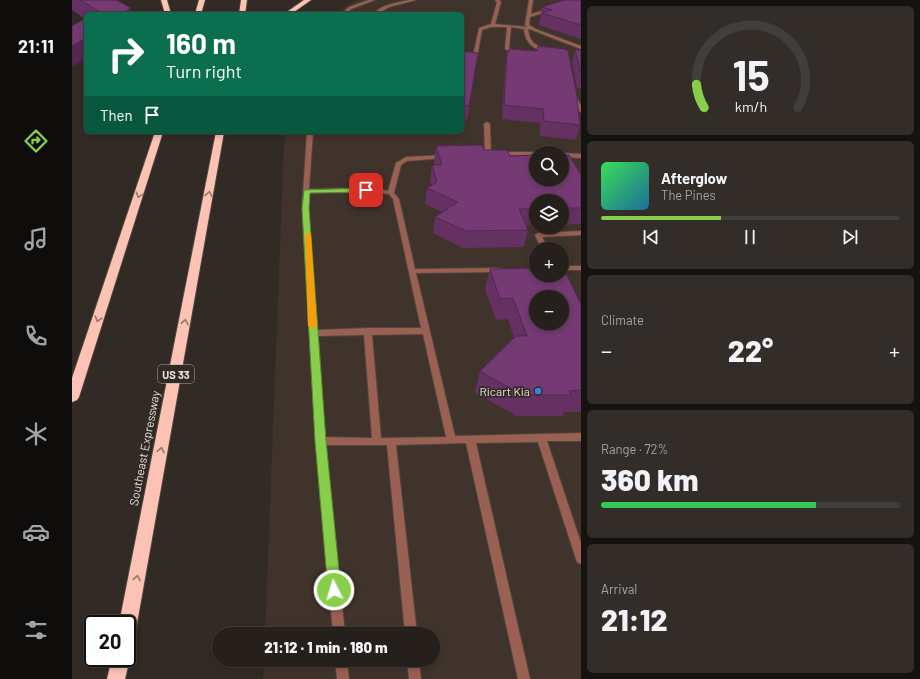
<!DOCTYPE html>
<html lang="en">
<head>
<meta charset="utf-8">
<style>
  :root { --surface:#26201c; --page:#322d29; --text:#f1f3f6; --muted:#a4a3a3; --line:#423e3b; --accent:#87cf4b }
  body { margin:0; font-family:Barlow,sans-serif; background:var(--page); color:var(--text); height:100vh; display:flex; flex-direction:column; font-size:15px; white-space:nowrap }
  * { box-sizing:border-box; margin:0 }
  p { font-size:13px; color:var(--muted) }
  .icon { flex:none; width:22px; height:22px; fill:none; stroke:currentColor; stroke-width:2; stroke-linecap:round; stroke-linejoin:round }
  .map { position:relative; flex:1; overflow:hidden }
  .drawer { display:flex; flex-direction:column; gap:6px; padding:6px; background:#15120f; width:339px }
  .drawer>* { flex:none }
  .banner { position:absolute; left:12px; top:12px; width:380px; height:122px; border-radius:6px; box-shadow:0 2px 6px #0003,0 0 0 1px var(--line); background:#0b6e4f; color:#fff; overflow:hidden }
  .fabs { position:absolute; left:457px; top:146px; display:grid; gap:8px }
  .fabs a { display:grid; place-items:center; width:40px; height:40px; border-radius:50%; background:var(--surface); box-shadow:0 2px 6px #0003,0 0 0 1px var(--line); font-size:20px }
  .speed { position:absolute; left:12px; top:615px; display:flex; gap:8px; font-size:20px; font-weight:700; text-align:center }
  .speed>* { display:grid; place-content:center; width:52px; height:52px; border-radius:50%; background:var(--surface); box-shadow:0 2px 6px #0003,0 0 0 1px var(--line); line-height:1 }
  .speed .limit { border:2px solid #111; border-radius:6px; background:#fff; color:#111 }
  .pin { position:absolute; display:grid; place-items:center; width:34px; height:34px; color:#fff; margin:-17px; border-radius:8px; box-shadow:0 2px 6px #0006 }
  .me { position:absolute; width:44px; margin:-22px; rotate:355deg; stroke-linejoin:round; filter:drop-shadow(0 0 3px #0008) }
  .turn { display:flex; align-items:center; gap:14px; height:84px; padding:0 16px; font-size:18px }
  .turn .icon { width:52px; height:52px; stroke-width:2.5 }
  .turn b { display:block; font-size:28px; line-height:34px }
  .then { display:flex; align-items:center; height:38px; padding:0 16px; background:#0003; gap:8px; font-size:15px }
  .big { font-size:30px; font-weight:800; line-height:1.1 }
  .drawer .widget { flex:1; display:flex; flex-direction:column; justify-content:center; gap:6px; min-width:0; padding:0 14px; border-radius:6px; background:var(--page) }
  .drawer .dial { align-items:center; gap:0 }
  .dial svg { height:104px; overflow:visible; fill:none; stroke:var(--line); stroke-width:7; stroke-linecap:round; text-anchor:middle }
  .dial text { fill:var(--text); stroke:none }
  .song { display:flex; align-items:center; gap:12px }
  .cover { width:48px; height:48px; border-radius:6px; background:linear-gradient(135deg,hsl(130 70% 55%),hsl(200 70% 35%)) }
  .played { height:4px; border-radius:2px; background:linear-gradient(90deg,var(--accent) 40%,var(--line) 40%) }
  .keys { display:flex; justify-content:space-around; direction:ltr }
  .heat { display:flex; justify-content:space-between; align-items:center; font-size:22px; direction:ltr }
  .charge { height:6px; border-radius:3px; background:linear-gradient(90deg,#34c759 72%,var(--line) 0) }
  .trip { position:absolute; left:140px; top:627px; width:228px; height:40px; border-radius:20px; background:var(--surface); box-shadow:0 2px 6px #0003,0 0 0 1px var(--line); font-weight:800; line-height:40px; text-align:center }
  main { display:flex; flex:1; min-height:0 }
  .dock { display:flex; flex-direction:column; width:72px; justify-content:space-around; align-items:center; background:#0f0d0b; color:var(--muted) }
  .dock .icon { width:28px; height:28px }
  .dock .active { color:var(--accent) }
  .dock b { font-size:18px; color:var(--text) }
  .map>svg:first-child { display:block }
</style>
</head>
<body>
<main>
<nav class="dock">
<b>21:11</b>
<svg class="icon active" aria-label="directions" viewBox="0 0 24 24"><path d="M12 3l9 9-9 9-9-9zM9 14v-3h6M13 9l2 2-2 2"/></svg>
<svg class="icon" aria-label="music" viewBox="0 0 24 24"><path d="M9 18V5l10-2v13"/><circle cx="6" cy="18" r="3"/><circle cx="16" cy="16" r="3"/></svg>
<svg class="icon" aria-label="phone" viewBox="0 0 24 24"><path d="M5 4h4l2 5-3 2q2 4 5 5l2-3 5 2v4C11 20 4 13 5 4z"/></svg>
<svg class="icon" aria-label="climate" viewBox="0 0 24 24"><path d="M12 3v18M4 7l16 10M4 17L20 7"/></svg>
<svg class="icon" aria-label="car" viewBox="0 0 24 24"><path d="M5 17H2v-5l4-1 3-4h7l3 4 3 1v5h-3M9 17h6M6 11h13"/><circle cx="7" cy="17" r="2"/><circle cx="17" cy="17" r="2"/></svg>
<svg class="icon" aria-label="filters" viewBox="0 0 24 24"><path d="M4 7h16M4 17h16"/><circle cx="9" cy="7" r="2"/><circle cx="15" cy="17" r="2"/></svg>
</nav>
<div class="map">
<svg width="509" height="679" viewBox="0 0 509 679">
  <rect width="100%" height="100%" fill="#322a25"/>
  <path fill="#40332b" fill-rule="evenodd" d="M285,0H509V679H191L192,660H361V634H193L212,144L214,132H390V14H261ZM464,153H490V179H464ZM464,201H490V227H464ZM464,249H490V275H464ZM464,297H490V323H464Z"/>
  <g fill="none" stroke-linecap="round" stroke-linejoin="round">
    <defs>
      <path id="service" d="M297,0H303L279,9L274,14H270L277,7Z
        M337,0H344L317,7L305,14H301C310,4 325,3 337,0Z
        M423,0H427L429,2L423,24L455,27L453,25L457,0H461L459,14L480,8V10L458,17L457,25L466,30L509,46V49L460,30L456,29C458,46 466,44 477,52L473,53C461,48 453,43 452,29L439,27L437,48L448,54L444,55L433,49L435,27H419L410,30L405,58L397,61L390,60V58L396,59L401,56L407,28L419,24L425,2Z
        M500,95L504,96L509,106V112L507,111L501,102Z
        M415,122L418,124L419,155L416,157L413,155L412,124Z
        M235,132H241L237,189L303,188L316,191L324,163L334,157L374,155V157L372,158L335,161L329,165L322,193L327,199L343,269L427,268L431,270L427,272L344,273L383,436L509,433V441H475L509,543V564L505,562L504,559L466,442L404,443L458,679H446L394,443L324,445L345,634H333L315,445H254L273,634H261L244,441L230,208ZM303,192L317,194L321,199L349,328H296L245,330L236,208L237,193ZM351,334L374,437L309,438L300,335ZM292,335L300,438L253,437L246,336Z
        M428,152H464L466,153H464V156L426,155V153Z
        M490,153L509,154V158L490,157Z
        M509,231V235L470,237L476,249H470L463,235L466,233Z
        M490,266H509V270H490Z
        M263,660H275L277,679H265Z
        M335,660H347L349,679H337Z"/>
      <path id="motorway" d="M89,0H95L99,14H93Z
        M127,0H133L129,14H123Z
        M169,0H175L173,14H167Z
        M232,0H239L219,14H212Z
        M83,132H91L7,397L5,400L0,402V378Z
        M144,132H152L64,629L61,635L55,638V624H47Z
        M55,651L58,658L53,679H35L40,658H55Z"/>
    </defs>
    <use href="#service" stroke="#4f4742" stroke-width="2"/>
    <use href="#motorway" stroke="#4f4742" stroke-width="2"/>
    <use href="#service" fill="#9a6051" fill-rule="evenodd"/>
    <use href="#motorway" fill="#fcc2b3" fill-rule="evenodd"/>
  </g>
  <path fill="#653163" d="M0,0H44L59,8L60,14H14V58L13,19L0,10Z
    M509,0V39L467,25L470,7Z
    M466,46L508,125L504,140L468,136V123L430,119L433,66L435,52H436L437,49L465,51Z
    M503,50H509V88H505L500,63Z
    M390,51L406,53L395,121L390,120Z
    M364,146L412,150L438,156L509,175V224L490,225V201H464V225H454L456,230L452,247L391,248L361,233L363,217L370,212L353,204L355,188L360,185L358,181L360,165H363L362,162Z
    M418,269L509,304V412H492L491,416H444L403,392L408,371L442,338L436,319L424,320L413,289Z"/>
  <path fill="#522850" d="M59,8L60,14H49Z
    M14,38V58L0,67V46Z"/>
  <path fill="#753973" stroke="#522850" fill-rule="evenodd" d="M8,0H44L59,8L49,14H31Z
    M493,0H509V25L470,13L480,10L470,7Z
    M14,18V38L0,46V26Z
    M466,46L493,49L496,51L504,90L508,125L472,121L471,109L432,105L435,52H437V49L465,51Z
    M503,50H509V74Z
    M390,51L406,53L397,106L390,105Z
    M410,145L412,150H435L438,156L464,155V179H490V155H497L509,175V208H490V201H464V209H447L456,230L394,231L363,217L386,202L355,188L365,182L360,165H370L364,146Z
    M490,267H491L509,304V390L497,391L499,395H450L408,371L444,336H455L441,298L428,299L418,269L464,268V275H490ZM464,297H490V323H464Z"/>
  <defs><path id="oneway-chevron" d="M-2-3.5L2.5 0L-2 3.5" fill="none" stroke-width="1.6" stroke-linecap="round" stroke-linejoin="round"/></defs>
  <g stroke="#97766c">
    <use href="#oneway-chevron" transform="translate(137 194) rotate(-80)"/>
    <use href="#oneway-chevron" transform="translate(67 195) rotate(108)"/>
    <use href="#oneway-chevron" transform="translate(26 319) rotate(109)"/>
    <use href="#oneway-chevron" transform="translate(113 322) rotate(-79)"/>
    <use href="#oneway-chevron" transform="translate(89 450) rotate(-79)"/>
    <use href="#oneway-chevron" transform="translate(65 578) rotate(-79)"/>
  </g>
  <path fill="#87cf4b" stroke="#588731" d="M294,188L296,189V192L238,193L237,208L254,441L269,590L267,594L262,596L258,594L256,590L243,441L230,208L232,190Z"/>
  <path fill="#f59e0b" d="M233,233H238L239,235L245,326L241,329L236,326Z"/>
  <circle fill="#3f7fe0" stroke="#322a25" stroke-width="1.5" cx="466" cy="391" r="4"/>
  <g text-anchor="middle" dominant-baseline="central" stroke-width="3.5" stroke-linejoin="round" paint-order="stroke">
    <rect fill="#322a25" stroke="#b0a9a6" stroke-width="1" x="86" y="365" width="36" height="18" rx="3"/>
    <g font-size="11" font-weight="bold" fill="#e6e0dd">
      <text x="104" y="374">US 33</text>
    </g>
    <g font-size="12" fill="#e6e0dd" stroke="#322a25" text-anchor="end">
      <text x="458" y="391">Ricart Kia</text>
    </g>
    <g font-size="12" fill="#e6e0dd" stroke="#322a25">
      <text transform="translate(72 448) rotate(-79)">Southeast Expressway</text>
    </g>
  </g>
</svg>
<div class="fabs">
<a><svg class="icon" aria-label="search" viewBox="0 0 24 24"><circle cx="10" cy="10" r="6"/><path d="M15 15l6 6"/></svg></a>
<a><svg class="icon" aria-label="layers" viewBox="0 0 24 24"><path d="M12 4l9 5-9 5-9-5zM3 14l9 5 9-5"/></svg></a>
<a>+</a>
<a>−</a>
</div>
<div class="speed"><div class="limit">20</div></div>
<div class="pin" style="left:294px;top:190px;background:#d93025"><svg class="icon" aria-label="arrive" viewBox="0 0 24 24"><path d="M6 21V4h12l-3 4 3 4H6"/></svg></div>
<svg class="me" style="left:262px;top:590px" viewBox="-20 -20 40 40"><circle r="17" fill="#87cf4b" stroke="#fff" stroke-width="3"/><path d="M0-11L8 9 0 5-8 9z" fill="#fff"/></svg>
<div class="trip">21:12 · 1 min · 180 m</div>
<div class="banner">
<div class="turn"><svg class="icon" aria-label="right" viewBox="0 0 24 24"><path d="M7 20v-9h11M14 6l5 5-5 5"/></svg><div><b>160 m</b>Turn right</div></div>
<div class="then">Then<svg class="icon" aria-label="arrive" viewBox="0 0 24 24"><path d="M6 21V4h12l-3 4 3 4H6"/></svg></div>
</div>
</div>
<section class="drawer">
<div class="widget dial"><svg viewBox="0 0 100 80">
<path d="M14 69A42 42 0 1 1 86 69"/>
<path d="M14 69A42 42 0 0 1 8 51" stroke="#87cf4b"/>
<text x="50" y="56" font-size="32" font-weight="700">15</text>
<text x="50" y="72" font-size="11">km/h</text>
</svg></div>
<div class="widget">
<div class="song"><i class="cover"></i><div><b>Afterglow</b><p>The Pines</p></div></div>
<div class="played"></div>
<div class="keys"><svg class="icon" aria-label="previous" viewBox="0 0 24 24"><path d="M18 5L8 12l10 7zM5 5v14"/></svg><svg class="icon" aria-label="pause" viewBox="0 0 24 24"><path d="M8 5v14M16 5v14"/></svg><svg class="icon" aria-label="next" viewBox="0 0 24 24"><path d="M6 5l10 7-10 7zM19 5v14"/></svg></div>
</div>
<div class="widget"><p>Climate</p>
<div class="heat"><a>−</a><b class="big">22°</b><a>+</a></div>
</div>
<div class="widget"><p>Range · 72%</p><b class="big">360 km</b><div class="charge"></div></div>
<div class="widget"><p>Arrival</p><b class="big">21:12</b></div>
</section>
</main>
</body>
</html>
